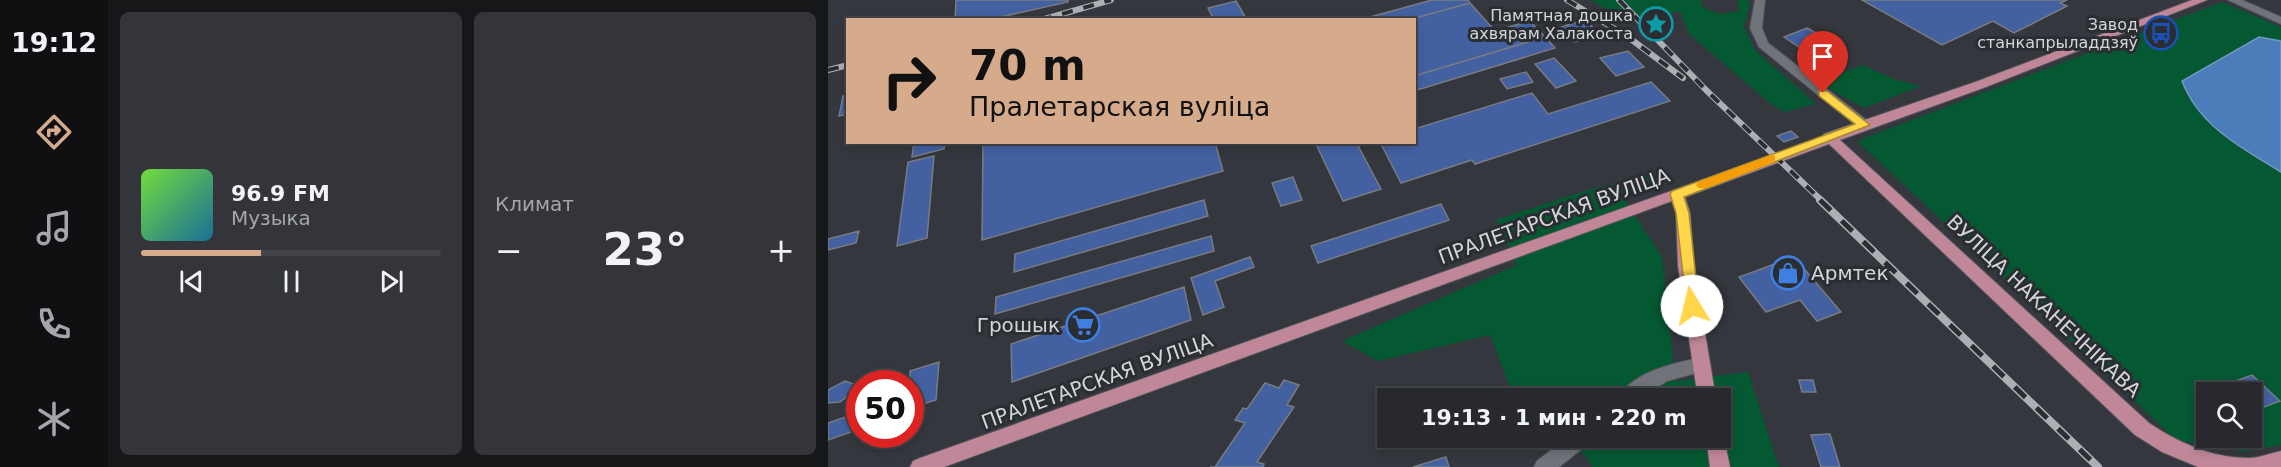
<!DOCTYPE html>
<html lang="ru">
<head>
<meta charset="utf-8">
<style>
  :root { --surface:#27292e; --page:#33353a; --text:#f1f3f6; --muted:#a4a6aa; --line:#43454a; --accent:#d6ab8b }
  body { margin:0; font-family:"DejaVu Sans",sans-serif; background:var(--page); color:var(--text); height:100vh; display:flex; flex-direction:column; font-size:22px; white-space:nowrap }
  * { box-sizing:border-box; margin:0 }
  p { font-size:20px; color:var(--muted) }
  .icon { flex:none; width:33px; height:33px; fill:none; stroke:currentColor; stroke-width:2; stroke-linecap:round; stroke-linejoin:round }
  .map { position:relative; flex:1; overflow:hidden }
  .panel { display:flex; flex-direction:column; gap:12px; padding:12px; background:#151719; width:720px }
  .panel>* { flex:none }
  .hud { position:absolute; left:18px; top:18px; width:570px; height:126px; border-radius:0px; box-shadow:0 3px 9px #0003,0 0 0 2px var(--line); background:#d6ab8b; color:#111; overflow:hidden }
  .buttons { position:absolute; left:1368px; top:382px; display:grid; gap:12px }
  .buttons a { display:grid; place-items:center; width:66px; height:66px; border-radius:0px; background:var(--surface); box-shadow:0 3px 9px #0003,0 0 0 2px var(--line); font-size:30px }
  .speed { position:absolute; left:18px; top:370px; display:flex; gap:12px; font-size:30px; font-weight:700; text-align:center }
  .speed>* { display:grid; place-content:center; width:78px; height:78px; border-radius:50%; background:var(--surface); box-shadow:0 3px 9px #0003,0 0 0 2px var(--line); line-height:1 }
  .speed .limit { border:9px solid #d22; background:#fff; color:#111 }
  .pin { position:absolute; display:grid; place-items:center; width:51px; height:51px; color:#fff; margin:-62px -26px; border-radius:50% 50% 50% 0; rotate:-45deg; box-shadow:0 0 6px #0007 }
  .pin .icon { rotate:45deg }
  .me { position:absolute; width:66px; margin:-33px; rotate:351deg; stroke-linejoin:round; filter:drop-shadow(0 0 4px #0008) }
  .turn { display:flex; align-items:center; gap:21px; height:126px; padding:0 24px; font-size:27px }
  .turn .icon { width:78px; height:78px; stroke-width:2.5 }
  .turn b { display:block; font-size:42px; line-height:51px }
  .big { font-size:45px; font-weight:800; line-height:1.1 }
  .panel .card { flex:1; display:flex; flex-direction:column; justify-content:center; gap:9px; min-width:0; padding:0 21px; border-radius:9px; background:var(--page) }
  .song { display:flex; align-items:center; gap:18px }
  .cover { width:72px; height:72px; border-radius:9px; background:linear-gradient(135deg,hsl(100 70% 55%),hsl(200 70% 35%)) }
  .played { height:6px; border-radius:3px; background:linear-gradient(90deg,var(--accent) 40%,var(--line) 40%) }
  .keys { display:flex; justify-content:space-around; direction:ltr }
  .heat { display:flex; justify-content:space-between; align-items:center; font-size:33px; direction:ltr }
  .panel .tiles { flex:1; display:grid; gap:12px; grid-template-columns:repeat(2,1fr) }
  .trip { position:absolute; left:549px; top:388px; width:354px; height:60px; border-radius:0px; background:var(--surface); box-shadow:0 3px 9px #0003,0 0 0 2px var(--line); font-weight:800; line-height:60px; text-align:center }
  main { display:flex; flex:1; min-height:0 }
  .tabs { display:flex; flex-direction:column; width:108px; justify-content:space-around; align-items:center; background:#101012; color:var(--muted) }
  .tabs .icon { width:42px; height:42px }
  .tabs .active { color:var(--accent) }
  .tabs b { font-size:27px; color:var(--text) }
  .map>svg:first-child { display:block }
</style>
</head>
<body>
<main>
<nav class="tabs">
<b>19:12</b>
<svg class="icon active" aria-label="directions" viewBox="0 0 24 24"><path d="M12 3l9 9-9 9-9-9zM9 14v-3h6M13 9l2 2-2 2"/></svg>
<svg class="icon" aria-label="music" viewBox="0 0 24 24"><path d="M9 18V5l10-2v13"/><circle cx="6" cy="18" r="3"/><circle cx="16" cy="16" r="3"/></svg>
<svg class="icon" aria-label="phone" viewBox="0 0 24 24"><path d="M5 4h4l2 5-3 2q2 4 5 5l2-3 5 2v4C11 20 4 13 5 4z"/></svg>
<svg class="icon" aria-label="climate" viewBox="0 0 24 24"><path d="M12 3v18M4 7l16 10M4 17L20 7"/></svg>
</nav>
<section class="panel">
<div class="tiles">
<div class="card">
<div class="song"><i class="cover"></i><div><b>96.9 FM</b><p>Музыка</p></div></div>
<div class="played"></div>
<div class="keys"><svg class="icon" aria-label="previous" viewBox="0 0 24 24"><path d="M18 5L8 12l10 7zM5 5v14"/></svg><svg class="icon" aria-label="pause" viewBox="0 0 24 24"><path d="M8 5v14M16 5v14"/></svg><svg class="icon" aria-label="next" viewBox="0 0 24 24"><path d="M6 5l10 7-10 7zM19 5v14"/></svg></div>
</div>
<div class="card"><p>Климат</p>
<div class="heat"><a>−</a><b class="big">23°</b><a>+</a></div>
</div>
</div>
</section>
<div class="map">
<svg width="1453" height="467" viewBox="0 0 1453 467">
  <rect width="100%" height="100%" fill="#34373d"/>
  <path fill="#055932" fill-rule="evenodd" d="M763,0H873L875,8L893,14L911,11L909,0H919L922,4L916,26L927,50L988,104L957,112L944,105L861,34L852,11L799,23Z
    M1394,2L1453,27V41L1430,37L1354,81L1392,133L1453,172V445L1415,452L1348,440L1029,141ZM1378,393H1424V438H1378Z
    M1034,65L1069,80L1093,86L1036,108L991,83Z
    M826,174L833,180L792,193L834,257L847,381L920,372L951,467H765L744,438H892V399H706L681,385L662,335L550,361L514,341L689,265L668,220L756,191Z"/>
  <path fill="#4b7dba" stroke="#7497c3" stroke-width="1.5" d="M1431,37L1453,41V172C1414,148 1371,126 1354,81Z"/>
  <path fill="#4360a0" stroke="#787b82" stroke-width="1.5" d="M128,0H240V2L159,20H127Z
    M604,0H640L642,3L580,20H531Z
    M1034,0H1239L1232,3L1239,6L1186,33L1165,21L1114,45Z
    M408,1L419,20H386L380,8Z
    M642,3L667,31L702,21L717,37L586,76V20H580Z
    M757,20L772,34L755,40L739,25Z
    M739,25L755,40L746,42L731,28Z
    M979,28L988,33L978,37L992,46L978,52L956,37Z
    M717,37L727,48L586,91V76Z
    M800,51L816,67L788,76L772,58Z
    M726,58L748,81L728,88L707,64Z
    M698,72L705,82L679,89L672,79Z
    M823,82L842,101L647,164L644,160L573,183L552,142H586V129L704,93L720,114Z
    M20,95V114L11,116L15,96Z
    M963,131L970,137L956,142L949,136Z
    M86,142H117L116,149L84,157Z
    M155,142H387L395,171L154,240Z
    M487,142H528L553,189L515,201Z
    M106,156L99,238L69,246L80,162Z
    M465,177L474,200L453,206L444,183Z
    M376,200L380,216L186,272L187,254Z
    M613,204L621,220L490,263L483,246Z
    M31,231L28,243L0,250V239Z
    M383,236L386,251L167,314L168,297Z
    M422,257L426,267L387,281L396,307L375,315L363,278Z
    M966,257L1013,312L989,321L972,300L938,312L911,277Z
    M356,287L363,320L184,382L183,344Z
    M111,362L108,400L82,408V371Z
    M1424,375L1452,401L1428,410L1424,407V393H1409L1399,384Z
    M456,380L471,385L459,405L466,407L429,462L436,464L435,467H382H387L417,423L407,420L415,408L419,409L437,383L451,388Z
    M971,380H985L988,392H974Z
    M17,381L25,384L23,393L12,402L0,403V390Z
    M32,412V429L0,440V423Z
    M1002,434L1012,467H993L983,435Z
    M618,457L621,467H585Z"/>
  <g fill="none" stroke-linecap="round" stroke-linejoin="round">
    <defs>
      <path id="minor" d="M927,0H937L934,28L940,43L1041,122L1043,125L1041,128H1031L931,47L922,28Z
        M1400,0H1414L1453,17V24Z
        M873,358L879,360L882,365L879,370L839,381L812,399H790C802,373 847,362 873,358Z
        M739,438H762L760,444L731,467H706L709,461Z"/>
      <path id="major" d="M1364,0H1379L1158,87L1012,140L1321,423C1351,443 1384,458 1421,458C1431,458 1443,453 1453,451V467H1370L1334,452L1307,435L1001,144L857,197L862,213L866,266L888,399H870L850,266L848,213L844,201L116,467H82L85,461L92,458L995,137L996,134L1150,81Z
        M892,432L896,438L902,467H882L878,438H892Z"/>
    </defs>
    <use href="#minor" stroke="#52555a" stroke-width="2"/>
    <use href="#major" stroke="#52555a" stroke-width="2"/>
    <use href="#minor" fill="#70737a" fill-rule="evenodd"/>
    <use href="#major" fill="#bf8797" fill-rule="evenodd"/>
    <defs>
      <path id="rail-far1" d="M739,0L800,37L855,78
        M791,0L878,90L994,201
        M213,20L283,0
        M0,70L20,65"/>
      <path id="rail" d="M992,200L1270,467"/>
    </defs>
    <use href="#rail-far1" stroke="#adafb4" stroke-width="6"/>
    <use href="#rail" stroke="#adafb4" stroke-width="8"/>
    <use href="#rail-far1" stroke="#2a2d32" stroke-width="4" stroke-dasharray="11" stroke-linecap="butt"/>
    <use href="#rail" stroke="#2a2d32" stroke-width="5" stroke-dasharray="15" stroke-linecap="butt"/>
  </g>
  <path fill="#ffd54a" stroke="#a68a30" stroke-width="1.5" d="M991,91H999L1042,125L856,197L861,213L871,306L869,310H859L848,213L842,194L844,191L1027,124L991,96Z"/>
  <path fill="#f59e0b" d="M943,155L947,156V162L879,188H870L868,185L870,182Z"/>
  <defs>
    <symbol id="sight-ring" viewBox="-11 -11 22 22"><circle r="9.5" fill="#2a2d32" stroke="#0f9aa8" stroke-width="1.5"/><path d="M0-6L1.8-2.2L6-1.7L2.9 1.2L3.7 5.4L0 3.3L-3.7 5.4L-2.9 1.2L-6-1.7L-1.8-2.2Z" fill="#0f9aa8"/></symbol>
    <symbol id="bus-ring" viewBox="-11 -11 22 22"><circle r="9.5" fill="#2a2d32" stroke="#1a4fb4" stroke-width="1.5"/><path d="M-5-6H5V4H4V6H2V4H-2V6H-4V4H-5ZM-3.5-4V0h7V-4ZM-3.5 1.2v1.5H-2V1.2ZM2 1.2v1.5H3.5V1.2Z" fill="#1a4fb4"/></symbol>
    <symbol id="shop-ring" viewBox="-11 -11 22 22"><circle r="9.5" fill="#2a2d32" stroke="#3f7fe0" stroke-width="1.5"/><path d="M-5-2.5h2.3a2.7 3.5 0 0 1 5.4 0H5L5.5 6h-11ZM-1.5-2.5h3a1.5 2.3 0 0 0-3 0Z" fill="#3f7fe0"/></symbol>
    <symbol id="supermarket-ring" viewBox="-11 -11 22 22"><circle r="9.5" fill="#2a2d32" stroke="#3f7fe0" stroke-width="1.5"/><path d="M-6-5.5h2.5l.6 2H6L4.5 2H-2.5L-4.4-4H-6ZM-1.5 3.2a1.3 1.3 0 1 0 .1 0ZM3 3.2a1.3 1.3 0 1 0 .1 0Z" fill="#3f7fe0"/></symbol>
  </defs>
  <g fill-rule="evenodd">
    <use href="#sight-ring" x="809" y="5" width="38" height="38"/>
    <use href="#bus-ring" x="1314" y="14" width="38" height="38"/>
    <use href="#shop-ring" x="941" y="254" width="38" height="38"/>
    <use href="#supermarket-ring" x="236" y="306" width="38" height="38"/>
  </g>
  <g text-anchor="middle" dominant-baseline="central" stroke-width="6" stroke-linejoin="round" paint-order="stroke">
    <g font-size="16" fill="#d3d5d9" stroke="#2a2d32" text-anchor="end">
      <text x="805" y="15">Памятная дошка<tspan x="805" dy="18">ахвярам Халакоста</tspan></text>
      <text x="1310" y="24">Завод<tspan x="1310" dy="18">станкапрыладдзяў</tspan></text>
    </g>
    <g font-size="20" fill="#d3d5d9" stroke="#2a2d32">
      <text transform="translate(726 216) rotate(-20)">ПРАЛЕТАРСКАЯ ВУЛІЦА</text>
      <text transform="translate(1216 306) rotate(43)">ВУЛІЦА НАКАНЕЧНІКАВА</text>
      <text transform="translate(269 381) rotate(-20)">ПРАЛЕТАРСКАЯ ВУЛІЦА</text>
    </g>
    <g font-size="20" fill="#d3d5d9" stroke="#2a2d32" text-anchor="start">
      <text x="983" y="273">Армтек</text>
      <text x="232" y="325" text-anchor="end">Грошык</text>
    </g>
  </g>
</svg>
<div class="buttons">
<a><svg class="icon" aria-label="search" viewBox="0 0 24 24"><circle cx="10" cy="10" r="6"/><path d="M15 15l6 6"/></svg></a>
</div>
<div class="speed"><div class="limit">50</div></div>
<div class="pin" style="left:995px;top:93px;background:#d93025"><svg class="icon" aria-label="arrive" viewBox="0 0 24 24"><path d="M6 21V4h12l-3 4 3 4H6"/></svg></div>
<svg class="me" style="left:864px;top:306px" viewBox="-20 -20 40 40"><circle r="19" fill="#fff"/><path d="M0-13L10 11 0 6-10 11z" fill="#ffd54a"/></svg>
<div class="trip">19:13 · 1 мин · 220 m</div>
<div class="hud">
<div class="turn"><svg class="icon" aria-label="right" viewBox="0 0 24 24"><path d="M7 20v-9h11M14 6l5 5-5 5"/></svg><div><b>70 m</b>Пралетарская вуліца</div></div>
</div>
</div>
</main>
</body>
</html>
